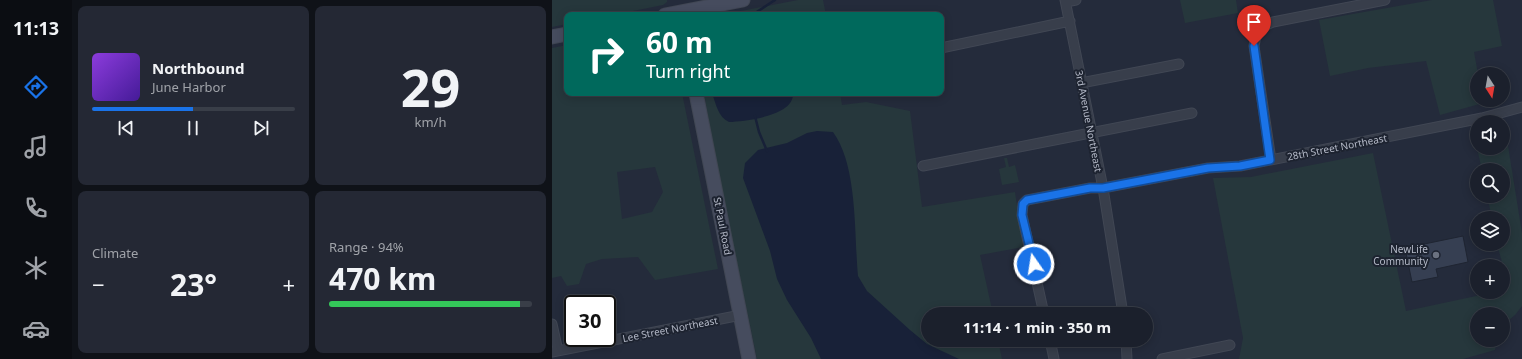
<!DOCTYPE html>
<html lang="en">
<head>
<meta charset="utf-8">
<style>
  :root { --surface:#1b202c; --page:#242834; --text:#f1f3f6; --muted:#a0a3a9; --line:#393e48; --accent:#1a73e8 }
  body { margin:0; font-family:"Noto Sans",sans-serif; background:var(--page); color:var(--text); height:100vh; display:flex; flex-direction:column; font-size:15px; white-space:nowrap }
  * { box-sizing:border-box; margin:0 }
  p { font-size:13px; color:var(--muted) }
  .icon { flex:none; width:22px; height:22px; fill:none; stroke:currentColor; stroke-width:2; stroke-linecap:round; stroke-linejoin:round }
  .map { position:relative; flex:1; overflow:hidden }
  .sheet { display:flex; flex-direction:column; gap:6px; padding:6px; background:#0f1218; width:480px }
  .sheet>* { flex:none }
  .guide { position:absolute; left:12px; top:12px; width:380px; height:84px; border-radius:8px; box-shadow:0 2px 10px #0003,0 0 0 1px var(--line); background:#00695c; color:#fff; overflow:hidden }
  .needle { width:26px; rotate:169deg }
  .buttons { position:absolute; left:918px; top:67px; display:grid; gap:8px }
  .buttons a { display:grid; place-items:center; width:40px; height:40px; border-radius:50%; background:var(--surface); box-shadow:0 2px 10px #0003,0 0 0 1px var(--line); font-size:20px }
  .speed { position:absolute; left:12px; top:295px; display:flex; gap:8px; font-size:20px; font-weight:700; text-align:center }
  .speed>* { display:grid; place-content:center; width:52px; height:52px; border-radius:50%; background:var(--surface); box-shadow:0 2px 10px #0003,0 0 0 1px var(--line); line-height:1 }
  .speed .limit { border:2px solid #111; border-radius:6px; background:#fff; color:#111 }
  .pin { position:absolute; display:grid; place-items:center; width:34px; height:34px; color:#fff; margin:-41px -17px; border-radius:50% 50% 50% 0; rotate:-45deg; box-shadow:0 0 4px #0007 }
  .pin .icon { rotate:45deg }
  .me { position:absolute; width:44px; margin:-22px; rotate:347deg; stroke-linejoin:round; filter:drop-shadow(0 0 3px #0008) }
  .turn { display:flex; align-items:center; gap:14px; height:84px; padding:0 16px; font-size:18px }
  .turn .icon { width:52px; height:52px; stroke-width:2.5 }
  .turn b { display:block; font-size:28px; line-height:34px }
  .big { font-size:30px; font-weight:700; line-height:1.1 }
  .sheet .tile { flex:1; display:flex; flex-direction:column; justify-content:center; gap:6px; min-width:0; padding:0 14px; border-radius:8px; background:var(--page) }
  .sheet .dial { align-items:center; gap:0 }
  .dial b { font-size:52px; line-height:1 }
  .song { display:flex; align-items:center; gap:12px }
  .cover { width:48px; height:48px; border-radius:6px; background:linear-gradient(135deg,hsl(270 70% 55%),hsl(260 70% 35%)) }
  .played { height:4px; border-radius:2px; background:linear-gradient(90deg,var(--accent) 50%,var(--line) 50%) }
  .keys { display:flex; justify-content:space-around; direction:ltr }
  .heat { display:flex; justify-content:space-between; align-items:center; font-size:22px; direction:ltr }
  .charge { height:6px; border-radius:3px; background:linear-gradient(90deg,#34c759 94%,var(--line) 0) }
  .sheet .tiles { flex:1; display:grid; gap:6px; grid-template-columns:repeat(2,1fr) }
  .trip { position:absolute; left:369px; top:307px; width:232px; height:40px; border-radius:20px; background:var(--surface); box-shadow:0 2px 10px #0003,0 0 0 1px var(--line); font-weight:700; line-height:40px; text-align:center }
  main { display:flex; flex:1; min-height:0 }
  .menu { display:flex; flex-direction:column; width:72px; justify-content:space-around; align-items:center; background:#0b0d12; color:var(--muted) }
  .menu .icon { width:28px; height:28px }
  .menu .current { color:var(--accent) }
  .menu b { font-size:18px; color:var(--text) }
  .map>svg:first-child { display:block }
</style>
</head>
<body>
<main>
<nav class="menu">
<b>11:13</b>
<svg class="icon current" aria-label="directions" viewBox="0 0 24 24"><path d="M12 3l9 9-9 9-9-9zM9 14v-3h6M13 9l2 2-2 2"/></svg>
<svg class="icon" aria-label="music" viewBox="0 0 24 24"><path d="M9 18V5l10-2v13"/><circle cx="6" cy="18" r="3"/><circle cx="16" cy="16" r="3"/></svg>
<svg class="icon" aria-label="phone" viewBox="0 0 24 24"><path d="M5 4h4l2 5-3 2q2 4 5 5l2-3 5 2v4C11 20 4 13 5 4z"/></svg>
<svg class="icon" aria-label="climate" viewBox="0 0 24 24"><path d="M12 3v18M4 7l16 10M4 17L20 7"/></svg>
<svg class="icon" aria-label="car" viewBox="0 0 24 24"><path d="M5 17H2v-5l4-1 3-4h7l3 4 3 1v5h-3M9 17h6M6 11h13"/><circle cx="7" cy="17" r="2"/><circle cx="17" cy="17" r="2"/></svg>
</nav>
<section class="sheet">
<div class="tiles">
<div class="tile">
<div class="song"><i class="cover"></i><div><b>Northbound</b><p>June Harbor</p></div></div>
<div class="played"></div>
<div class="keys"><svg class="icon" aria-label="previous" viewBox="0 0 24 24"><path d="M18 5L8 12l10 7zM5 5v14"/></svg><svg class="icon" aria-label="pause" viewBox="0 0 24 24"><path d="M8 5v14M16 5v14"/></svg><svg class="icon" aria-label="next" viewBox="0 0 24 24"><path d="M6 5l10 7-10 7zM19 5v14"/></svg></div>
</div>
<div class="tile dial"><b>29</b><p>km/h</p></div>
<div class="tile"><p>Climate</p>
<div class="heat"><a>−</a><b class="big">23°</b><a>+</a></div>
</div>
<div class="tile"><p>Range · 94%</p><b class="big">470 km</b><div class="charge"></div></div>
</div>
</section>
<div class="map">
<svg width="970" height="359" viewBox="0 0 970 359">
  <rect width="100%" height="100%" fill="#242b3b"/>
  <path fill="#26373c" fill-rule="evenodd" d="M0,0H115V2L111,5L61,15H15V24L0,27Z
    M246,0H271L274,15H168Z
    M628,0H684L686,13L633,23Z
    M880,0H941L950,46L922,52L926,74L925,100H931V103L888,115L874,61L816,68L778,76L767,20Z
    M15,45V93H130L166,269L103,280L86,257L50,259L34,264L27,284L15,286L9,276L0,278V48ZM103,167L111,192L100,212L70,219L65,172Z
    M152,93H288L290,105L314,102L358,111L370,207L463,192L471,247L428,255L441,314H376V340H446L450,359H205L164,163Z
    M952,121L970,233V306L963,315L951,325V314H925V340H945L943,350L911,359H687L691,338L661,178L699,177L821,153L854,311L943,292H951V266L945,244H951V218H940L935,196H951V170H930L921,131L925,130V148H951L950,122Z
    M452,158H455L457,167L463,165L467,182L450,185L447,169L454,167Z"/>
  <path fill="#182138" d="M160,93H241C243,116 194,121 177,122C166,117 164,104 160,93Z
    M265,131L281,132C306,166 302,234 306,276L315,291L358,330L375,344L407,359H269L259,338L235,300L225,279L218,251L191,178L193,163L206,150L235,143L255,133Z"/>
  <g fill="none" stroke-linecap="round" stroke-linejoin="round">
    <path stroke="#182138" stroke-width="2.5" d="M200,15L223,0
      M203,116L207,132L215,151"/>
  </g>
  <path fill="#363f52" stroke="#1f2532" d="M911,236L916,262L884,269L886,277L860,282L853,248Z"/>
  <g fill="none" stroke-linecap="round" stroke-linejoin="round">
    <defs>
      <path id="street" d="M513,0L551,188L571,314
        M514,2L524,0
        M389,48L518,21
        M529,83L627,64
        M719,160L702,46C703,34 710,26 721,22L833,0
        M371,166L640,113
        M492,314L470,215L471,204L475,200L538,188H551L656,168L688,166L930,118L970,107
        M0,324L6,351
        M498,340L502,359
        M574,340L575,359
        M0,352L189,315
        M610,359L678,345"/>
      <path id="secondary" d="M113,15L191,0
        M0,37L15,34
        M144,93L197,359"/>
    </defs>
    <use href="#street" stroke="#414754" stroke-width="11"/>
    <use href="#secondary" stroke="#414754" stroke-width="15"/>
    <use href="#street" stroke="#383e4b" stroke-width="9"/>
    <use href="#secondary" stroke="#464c5e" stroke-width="13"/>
  </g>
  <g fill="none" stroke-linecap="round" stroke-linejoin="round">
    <defs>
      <path id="route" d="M482,264L470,215L471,204L475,200L538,188H551L656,168L688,166L718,160L702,46"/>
    </defs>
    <use href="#route" stroke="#114b97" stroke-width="10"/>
    <use href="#route" stroke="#1a73e8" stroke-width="7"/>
  </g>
  <circle fill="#6b7280" stroke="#1d2330" stroke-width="1.5" cx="884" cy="255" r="4"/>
  <g text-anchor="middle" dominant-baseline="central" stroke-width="4" stroke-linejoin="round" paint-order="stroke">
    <g font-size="10" fill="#b4b9c7" stroke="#1d2330">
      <text transform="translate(537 121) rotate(79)">3rd Avenue Northeast</text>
      <text transform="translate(785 147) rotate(-11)">28th Street Northeast</text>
      <text transform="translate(171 226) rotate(79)">St Paul Road</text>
      <text transform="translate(118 329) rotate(-11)">Lee Street Northeast</text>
    </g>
    <g font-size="10" fill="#b4b9c7" stroke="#1d2330" text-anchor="end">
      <text x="876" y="249">NewLife<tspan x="876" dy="12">Community</tspan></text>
    </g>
  </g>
</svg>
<div class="buttons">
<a><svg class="needle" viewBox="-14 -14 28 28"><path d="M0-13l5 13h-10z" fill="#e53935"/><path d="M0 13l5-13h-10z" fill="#a0a3a9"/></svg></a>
<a><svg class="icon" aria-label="sound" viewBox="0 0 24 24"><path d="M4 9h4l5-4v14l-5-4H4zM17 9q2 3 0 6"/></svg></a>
<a><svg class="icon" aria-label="search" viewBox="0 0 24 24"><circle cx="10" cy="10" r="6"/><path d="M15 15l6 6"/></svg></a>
<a><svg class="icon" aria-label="layers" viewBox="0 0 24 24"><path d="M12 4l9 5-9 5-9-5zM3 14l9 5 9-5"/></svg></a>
<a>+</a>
<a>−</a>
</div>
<div class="speed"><div class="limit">30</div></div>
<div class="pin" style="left:702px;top:46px;background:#d93025"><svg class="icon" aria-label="arrive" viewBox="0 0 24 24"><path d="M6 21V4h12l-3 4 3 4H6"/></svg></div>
<svg class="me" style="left:482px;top:264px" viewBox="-20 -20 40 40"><circle r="17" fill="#1a73e8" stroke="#fff" stroke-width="3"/><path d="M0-11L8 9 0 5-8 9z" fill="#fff"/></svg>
<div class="trip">11:14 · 1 min · 350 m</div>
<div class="guide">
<div class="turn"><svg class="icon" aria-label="right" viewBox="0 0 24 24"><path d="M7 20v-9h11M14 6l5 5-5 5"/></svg><div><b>60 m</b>Turn right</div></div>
</div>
</div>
</main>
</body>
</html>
